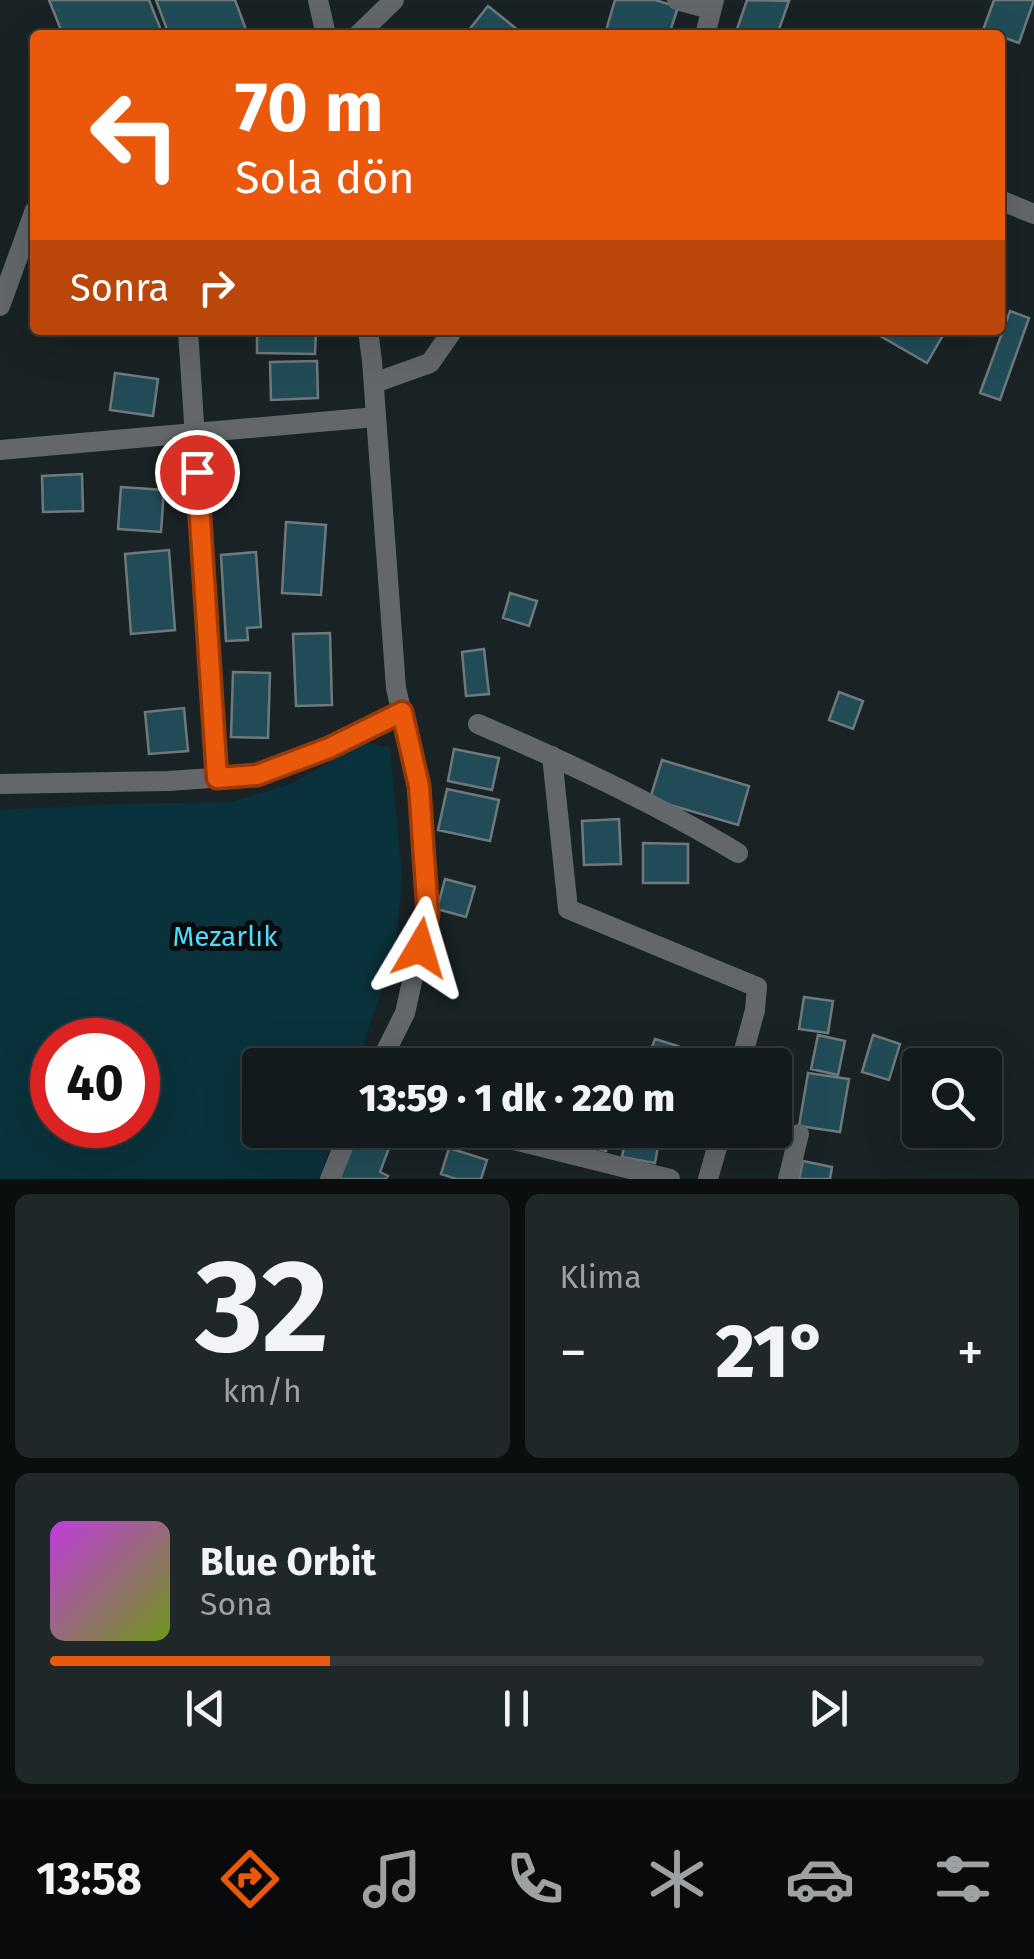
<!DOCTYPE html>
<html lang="tr">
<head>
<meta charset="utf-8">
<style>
  :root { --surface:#131a1b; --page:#202728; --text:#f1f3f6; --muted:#9da1a3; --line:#32383a; --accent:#ea580c }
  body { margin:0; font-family:"Fira Sans",sans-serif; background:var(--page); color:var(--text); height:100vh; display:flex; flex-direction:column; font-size:38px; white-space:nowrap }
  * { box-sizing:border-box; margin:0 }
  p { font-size:32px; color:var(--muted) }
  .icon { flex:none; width:55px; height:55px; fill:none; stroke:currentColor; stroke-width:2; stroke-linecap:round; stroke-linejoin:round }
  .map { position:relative; height:1179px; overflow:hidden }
  .details { display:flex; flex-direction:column; gap:15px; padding:15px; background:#0a0e0f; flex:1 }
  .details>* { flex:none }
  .banner { position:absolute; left:30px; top:30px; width:975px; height:305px; border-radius:10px; box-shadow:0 10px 40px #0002,0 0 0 2px var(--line); background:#ea580c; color:#fff; overflow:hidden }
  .fabs { position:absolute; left:902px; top:1048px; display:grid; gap:20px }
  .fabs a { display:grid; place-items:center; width:100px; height:100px; border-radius:10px; background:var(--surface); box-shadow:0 10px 40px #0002,0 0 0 2px var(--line); font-size:50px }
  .speed { position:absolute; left:30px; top:1018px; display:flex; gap:20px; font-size:50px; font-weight:700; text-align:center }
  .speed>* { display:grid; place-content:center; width:130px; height:130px; border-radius:50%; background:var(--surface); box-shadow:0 10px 40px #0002,0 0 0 2px var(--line); line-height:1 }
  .speed .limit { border:15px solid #d22; background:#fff; color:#111 }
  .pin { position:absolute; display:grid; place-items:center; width:85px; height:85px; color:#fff; margin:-42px; border:5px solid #fff; border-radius:50%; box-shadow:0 2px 10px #0007 }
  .me { position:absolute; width:110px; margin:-55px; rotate:7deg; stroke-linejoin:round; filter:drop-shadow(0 0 8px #0008) }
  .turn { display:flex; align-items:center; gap:35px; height:210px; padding:0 40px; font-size:45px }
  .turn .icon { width:130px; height:130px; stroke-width:2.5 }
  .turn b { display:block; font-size:70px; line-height:85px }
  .then { display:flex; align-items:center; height:95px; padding:0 40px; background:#0003; gap:20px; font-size:38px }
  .big { font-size:75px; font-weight:800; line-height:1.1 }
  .details .tile { flex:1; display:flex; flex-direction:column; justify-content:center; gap:15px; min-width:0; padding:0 35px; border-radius:15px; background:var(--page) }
  .details .dial { align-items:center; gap:0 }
  .dial b { font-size:130px; line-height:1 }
  .song { display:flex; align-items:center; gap:30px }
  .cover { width:120px; height:120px; border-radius:15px; background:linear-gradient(135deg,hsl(290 70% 55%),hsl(80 70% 35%)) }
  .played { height:10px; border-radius:5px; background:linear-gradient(90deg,var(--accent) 30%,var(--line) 30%) }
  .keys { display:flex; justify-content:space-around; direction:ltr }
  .heat { display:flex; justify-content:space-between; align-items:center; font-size:55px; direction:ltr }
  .details .tiles { flex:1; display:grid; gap:15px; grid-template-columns:1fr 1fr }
  .tile:last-child { grid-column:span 2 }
  .trip { position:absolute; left:242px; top:1048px; width:550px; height:100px; border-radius:10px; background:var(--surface); box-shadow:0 10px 40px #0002,0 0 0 2px var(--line); font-weight:800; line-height:100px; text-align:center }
  .menu { display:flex; height:160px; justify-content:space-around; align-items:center; background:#080a0b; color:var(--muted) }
  .menu .icon { width:70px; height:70px }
  .menu .current { color:var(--accent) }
  .menu b { font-size:45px; color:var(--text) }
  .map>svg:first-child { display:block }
</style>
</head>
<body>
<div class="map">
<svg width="1034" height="1179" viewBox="0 0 1034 1179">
  <rect width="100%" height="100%" fill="#192224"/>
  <path fill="#0a323c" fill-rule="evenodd" d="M365,742L390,748L402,876L396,946L359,1058L357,1065H260V1130H335L319,1179H0V810L117,804L230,802L291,784ZM52,1040H138V1125H52Z"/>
  <path fill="#214c57" stroke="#6f797c" stroke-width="2.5" d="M49,0H149L163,35H63Z
    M156,0H235L248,35H169Z
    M615,0H655L678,7L669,35L605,34Z
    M747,0L789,1L777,35H735Z
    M994,0H1034L1019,43L983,30Z
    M488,6L524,35H465Z
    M1010,311L1029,318L1000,400L980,393Z
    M257,330H316L315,354L257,353Z
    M870,330H946L927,363Z
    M317,361L318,398L271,400L270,362Z
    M115,373L158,379L153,416L110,410Z
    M82,474L83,511L43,512L42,476Z
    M121,487L164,490L161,532L118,529Z
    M286,522L326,525L321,595L282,593Z
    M169,550L175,630L131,634L125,554Z
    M256,552L261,627L247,628L248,640L226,641L221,555Z
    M510,593L537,601L529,626L503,618Z
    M330,633L332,705L296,706L293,634Z
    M484,649L489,694L466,696L462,652Z
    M233,672L270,673L268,738L231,737Z
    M839,692L863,701L853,729L829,720Z
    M184,708L188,751L149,754L145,712Z
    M454,749L499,758L492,790L448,781Z
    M662,760L749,786L738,825L650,799Z
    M447,789L499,800L490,841L438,830Z
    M619,819L621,864L584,865L582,821Z
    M643,843L688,844V883H643Z
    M445,879L475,887L466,917L437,909Z
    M804,997L833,1001L828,1033L799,1029Z
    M818,1035L845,1041L838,1075L811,1069Z
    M873,1035L900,1044L889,1080L862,1072Z
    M655,1039L678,1046L671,1065H645Z
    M808,1073L849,1079L840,1132L799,1126Z
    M375,1130H412L405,1148L373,1136Z
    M584,1130H613L606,1151L580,1144Z
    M627,1130H661L655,1163L622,1157Z
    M356,1136L389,1148L380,1172L388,1176L386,1179H339Z
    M449,1148L487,1160L481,1179H456L441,1174Z
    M803,1161L832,1167L830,1179H799Z"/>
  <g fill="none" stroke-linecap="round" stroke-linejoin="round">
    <path stroke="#636769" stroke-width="20" d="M677,0L710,9
      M358,35L394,0
      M705,35L714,0
      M1000,200L1034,214
      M0,306L35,210
      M188,330L217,778
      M374,383L430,363L453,330
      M0,450L376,417
      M478,724C567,762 655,803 738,853
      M552,756L568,909L757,987L755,1010L740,1065
      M0,784L168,781L257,775L329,748L402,712
      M485,1130L506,1138L670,1179
      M708,1179L722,1130
      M788,1179L799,1134"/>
    <path stroke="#636769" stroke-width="20" d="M318,0L326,35
      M368,330L372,361L396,688L419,786L427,915L405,1013L379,1065
      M330,1179L350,1130"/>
  </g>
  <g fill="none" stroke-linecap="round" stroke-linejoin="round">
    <defs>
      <path id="route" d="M197,472L217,778L257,775L329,748L402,712L419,786L428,915L420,948"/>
    </defs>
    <use href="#route" stroke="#983908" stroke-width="25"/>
    <use href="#route" stroke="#ea580c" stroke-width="18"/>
  </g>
  <g text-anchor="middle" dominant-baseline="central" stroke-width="10" stroke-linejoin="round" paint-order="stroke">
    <g font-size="28" fill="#50d9fc" stroke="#070b0c">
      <text x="225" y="936">Mezarlık</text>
    </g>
  </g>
</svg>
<div class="fabs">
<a><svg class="icon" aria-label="search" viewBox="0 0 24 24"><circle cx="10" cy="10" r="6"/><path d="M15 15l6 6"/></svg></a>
</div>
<div class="speed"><div class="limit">40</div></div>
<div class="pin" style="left:197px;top:472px;background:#d93025"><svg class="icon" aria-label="arrive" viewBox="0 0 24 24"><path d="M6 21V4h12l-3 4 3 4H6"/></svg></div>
<svg class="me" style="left:420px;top:948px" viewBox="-20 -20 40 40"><path d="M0-17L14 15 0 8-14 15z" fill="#ea580c" stroke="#fff" stroke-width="4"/></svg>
<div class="trip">13:59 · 1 dk · 220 m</div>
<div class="banner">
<div class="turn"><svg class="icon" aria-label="left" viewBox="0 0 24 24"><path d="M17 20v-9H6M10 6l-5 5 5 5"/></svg><div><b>70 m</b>Sola dön</div></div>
<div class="then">Sonra<svg class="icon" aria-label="right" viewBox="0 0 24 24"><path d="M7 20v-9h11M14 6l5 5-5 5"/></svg></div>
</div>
</div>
<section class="details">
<div class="tiles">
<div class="tile dial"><b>32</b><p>km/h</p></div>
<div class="tile"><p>Klima</p>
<div class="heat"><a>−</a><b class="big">21°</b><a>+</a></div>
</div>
<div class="tile">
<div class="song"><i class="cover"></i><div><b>Blue Orbit</b><p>Sona</p></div></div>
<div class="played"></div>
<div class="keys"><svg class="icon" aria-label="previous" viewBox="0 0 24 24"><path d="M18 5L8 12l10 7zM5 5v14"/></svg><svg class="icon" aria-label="pause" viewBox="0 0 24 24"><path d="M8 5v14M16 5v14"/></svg><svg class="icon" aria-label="next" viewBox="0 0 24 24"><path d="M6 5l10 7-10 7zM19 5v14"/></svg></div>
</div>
</div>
</section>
<nav class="menu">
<b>13:58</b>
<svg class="icon current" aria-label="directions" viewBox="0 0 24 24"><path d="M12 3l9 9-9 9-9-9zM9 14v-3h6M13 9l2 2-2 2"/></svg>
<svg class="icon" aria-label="music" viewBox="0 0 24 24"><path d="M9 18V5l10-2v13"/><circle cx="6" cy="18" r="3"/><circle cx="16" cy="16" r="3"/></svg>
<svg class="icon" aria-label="phone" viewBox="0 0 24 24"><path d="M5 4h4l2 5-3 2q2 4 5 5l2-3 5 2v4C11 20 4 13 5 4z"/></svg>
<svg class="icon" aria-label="climate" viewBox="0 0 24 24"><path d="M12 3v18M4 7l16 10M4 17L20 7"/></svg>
<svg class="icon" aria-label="car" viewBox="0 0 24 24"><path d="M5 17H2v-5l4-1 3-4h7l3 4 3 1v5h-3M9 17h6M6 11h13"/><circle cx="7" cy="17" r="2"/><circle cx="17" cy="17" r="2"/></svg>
<svg class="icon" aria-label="filters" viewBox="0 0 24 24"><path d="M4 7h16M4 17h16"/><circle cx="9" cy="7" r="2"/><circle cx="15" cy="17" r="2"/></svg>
</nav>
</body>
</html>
